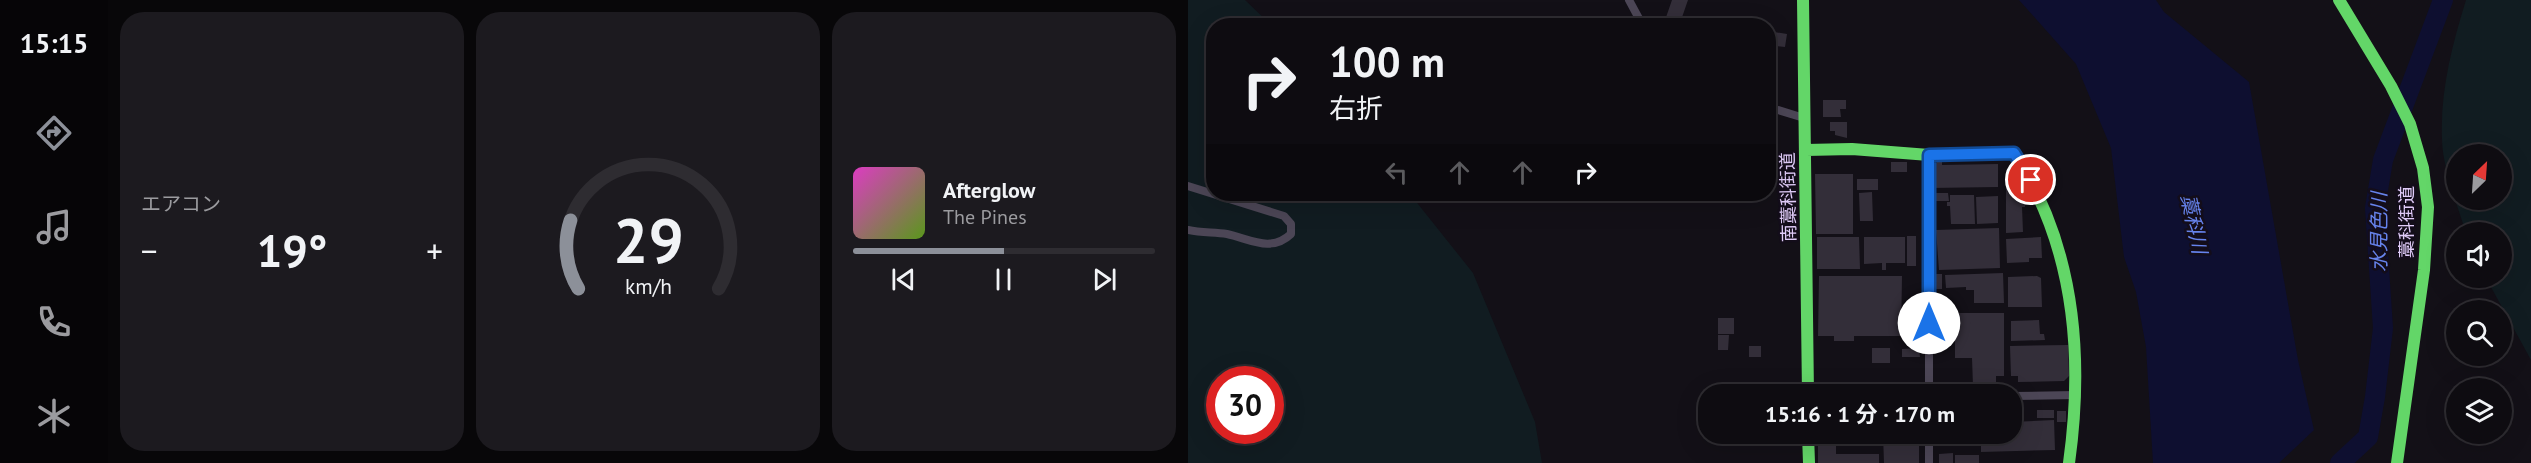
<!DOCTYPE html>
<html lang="ja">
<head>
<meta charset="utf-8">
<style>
  :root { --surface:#0e0c11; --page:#1c1a1f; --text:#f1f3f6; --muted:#9b9b9f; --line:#2e2c31; --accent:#8c9099 }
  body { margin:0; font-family:"PT Sans","Noto Sans JP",sans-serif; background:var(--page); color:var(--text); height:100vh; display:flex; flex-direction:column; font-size:22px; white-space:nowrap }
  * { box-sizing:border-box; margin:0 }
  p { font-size:20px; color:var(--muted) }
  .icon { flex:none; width:33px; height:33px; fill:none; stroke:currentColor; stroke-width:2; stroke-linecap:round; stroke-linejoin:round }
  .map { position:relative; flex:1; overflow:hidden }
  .sheet { display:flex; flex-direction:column; gap:12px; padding:12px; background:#080709; width:1080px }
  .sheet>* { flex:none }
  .hud { position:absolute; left:18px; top:18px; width:570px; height:183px; border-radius:24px; box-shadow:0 6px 24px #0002,0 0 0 2px var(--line); background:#0e0c11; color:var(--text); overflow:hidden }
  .needle { width:39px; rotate:25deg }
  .controls { position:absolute; left:1258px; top:144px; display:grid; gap:12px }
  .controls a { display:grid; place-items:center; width:66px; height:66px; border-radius:50%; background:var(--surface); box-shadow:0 6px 24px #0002,0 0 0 2px var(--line); font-size:30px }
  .speed { position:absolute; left:18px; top:366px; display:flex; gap:12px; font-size:30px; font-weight:700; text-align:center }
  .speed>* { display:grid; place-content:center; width:78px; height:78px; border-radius:50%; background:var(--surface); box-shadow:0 6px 24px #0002,0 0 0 2px var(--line); line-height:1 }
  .speed .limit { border:9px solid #d22; background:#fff; color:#111 }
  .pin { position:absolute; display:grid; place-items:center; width:51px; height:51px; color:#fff; margin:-26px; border:3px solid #fff; border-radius:50%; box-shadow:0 2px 6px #0007 }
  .me { position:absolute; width:66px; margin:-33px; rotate:0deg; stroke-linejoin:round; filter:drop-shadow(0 0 4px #0008) }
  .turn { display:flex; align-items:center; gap:21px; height:126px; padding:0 24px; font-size:27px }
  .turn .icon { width:78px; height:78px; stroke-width:2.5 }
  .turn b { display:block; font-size:42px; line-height:51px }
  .lanes { display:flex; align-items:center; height:57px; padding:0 24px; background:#0003; justify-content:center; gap:30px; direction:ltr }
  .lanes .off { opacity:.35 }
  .big { font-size:45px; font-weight:700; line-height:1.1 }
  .sheet .card { flex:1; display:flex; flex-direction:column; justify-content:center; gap:9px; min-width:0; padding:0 21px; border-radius:24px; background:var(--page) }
  .sheet .dial { align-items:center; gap:0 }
  .dial svg { height:156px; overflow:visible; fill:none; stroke:var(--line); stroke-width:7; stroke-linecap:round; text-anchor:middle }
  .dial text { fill:var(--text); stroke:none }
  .song { display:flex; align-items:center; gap:18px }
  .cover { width:72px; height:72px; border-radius:9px; background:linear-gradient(135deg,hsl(310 70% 55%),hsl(90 70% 35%)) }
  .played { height:6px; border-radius:3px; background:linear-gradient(90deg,var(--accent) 50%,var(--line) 50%) }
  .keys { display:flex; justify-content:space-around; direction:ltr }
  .heat { display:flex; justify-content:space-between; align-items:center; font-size:33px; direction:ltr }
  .sheet .tiles { flex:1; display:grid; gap:12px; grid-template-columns:repeat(3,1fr) }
  .trip { position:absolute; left:510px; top:384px; width:324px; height:60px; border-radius:24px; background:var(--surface); box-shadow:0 6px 24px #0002,0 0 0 2px var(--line); font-weight:700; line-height:60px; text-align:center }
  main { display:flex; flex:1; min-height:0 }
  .tabs { display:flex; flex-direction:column; width:108px; justify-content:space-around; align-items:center; background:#060507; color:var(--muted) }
  .tabs .icon { width:42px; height:42px }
  .tabs .selected { color:var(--accent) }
  .tabs b { font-size:27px; color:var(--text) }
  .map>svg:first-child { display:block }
</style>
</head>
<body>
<main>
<nav class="tabs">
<b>15:15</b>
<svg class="icon selected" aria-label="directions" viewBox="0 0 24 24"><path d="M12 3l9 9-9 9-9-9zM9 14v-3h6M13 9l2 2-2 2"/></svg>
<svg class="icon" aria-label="music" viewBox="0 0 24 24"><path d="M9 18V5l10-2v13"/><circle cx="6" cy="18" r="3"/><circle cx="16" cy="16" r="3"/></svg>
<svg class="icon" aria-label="phone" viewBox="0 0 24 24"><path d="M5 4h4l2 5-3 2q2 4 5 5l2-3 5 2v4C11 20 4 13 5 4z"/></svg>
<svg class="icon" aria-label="climate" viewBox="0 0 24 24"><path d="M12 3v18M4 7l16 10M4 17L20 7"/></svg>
</nav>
<section class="sheet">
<div class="tiles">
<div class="card"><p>エアコン</p>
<div class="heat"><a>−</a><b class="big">19°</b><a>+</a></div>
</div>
<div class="card dial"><svg viewBox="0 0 100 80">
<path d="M14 69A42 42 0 1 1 86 69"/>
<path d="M14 69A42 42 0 0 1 10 34" stroke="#8c9099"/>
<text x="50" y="56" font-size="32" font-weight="700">29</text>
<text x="50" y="72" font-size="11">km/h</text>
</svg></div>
<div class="card">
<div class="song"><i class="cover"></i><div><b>Afterglow</b><p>The Pines</p></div></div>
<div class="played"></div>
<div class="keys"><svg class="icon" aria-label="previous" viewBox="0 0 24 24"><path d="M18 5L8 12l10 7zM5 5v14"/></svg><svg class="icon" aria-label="pause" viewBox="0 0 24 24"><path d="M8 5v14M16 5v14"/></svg><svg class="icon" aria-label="next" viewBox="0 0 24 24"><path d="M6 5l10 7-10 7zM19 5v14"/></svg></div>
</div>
</div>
</section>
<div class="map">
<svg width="1343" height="463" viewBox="0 0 1343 463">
  <rect width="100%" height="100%" fill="#131017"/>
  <path fill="#111c21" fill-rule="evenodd" d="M0,0H57L83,25L26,26V194H222L285,273L347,422L354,463H0ZM32,380H82V430H32Z
    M1278,0H1343V360L1298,278H1314V232H1278C1270,208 1254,165 1254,139C1252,92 1264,45 1278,0ZM1269,154H1314V200H1269Z"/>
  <path fill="#0e0f30" d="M831,0H968L976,12L1061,82L1110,360L1126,430L1091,463H965L958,347L948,292L936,257L923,148L888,64Z"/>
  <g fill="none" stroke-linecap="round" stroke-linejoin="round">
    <path stroke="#0e0f30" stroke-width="20" d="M1152,463L1180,437L1187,397L1195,328L1187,208L1195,160L1255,0"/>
  </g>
  <path fill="#332e39" d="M484,0H500L491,26H475Z
    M580,31L599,34L597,47L580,45Z
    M635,100H658V109H652L653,117H635Z
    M642,122H659V138L647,135V131H642Z
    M703,162H719V172H703Z
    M749,162H754V165L810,164V187L742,188V171Z
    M627,174H665V234H628Z
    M669,179H690V190H669Z
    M833,186V194H838L837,207H834L835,232L818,233V187Z
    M684,192L685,221H672L671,193Z
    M743,193H760L761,201H743Z
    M762,195H786L787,224H763L762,206H759V202H762Z
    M810,196V223L789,224L788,197Z
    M811,228L812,268L751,270L748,230Z
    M719,236H728V266H719Z
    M629,237H671L672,269H629Z
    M676,237H717V263H698V270H694V263L676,264Z
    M853,237L854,258H841V262L819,263L818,239Z
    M815,273L816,303H786V290H778V287L758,288L757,275Z
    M745,274H754V289H746Z
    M631,276H714L713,336H666V341H646V336H630Z
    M849,276L853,278L854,307H820V277Z
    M751,313H816V376H808V386H785L784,358H767V330H751Z
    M530,318H546V334H530Z
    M851,320L852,334H856L857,340L823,341V321Z
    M530,335H541L540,350H530Z
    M880,345L881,376L876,381L830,382V376H823L822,346Z
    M561,346H573V357H561Z
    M684,348H702V363H684Z
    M731,348L732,357H714V349Z
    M849,410H866V418H849Z
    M869,411H878V422H869Z
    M866,420L867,450L793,452V434H824V422Z
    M630,434H648V454H691V463H630Z
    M651,434H676V443L651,444Z
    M695,434H731V463H696Z
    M765,453V463H751V454Z
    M767,455H791V463H767Z"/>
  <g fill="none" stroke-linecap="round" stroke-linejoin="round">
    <path stroke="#4c4656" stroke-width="8" d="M441,0L455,26
      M580,107L616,118
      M741,155V394
      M0,186L96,216L103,224V234C83,253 62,239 39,234C26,232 13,233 0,230
      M824,396L887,395
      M741,434V463"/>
    <path stroke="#63d668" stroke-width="12" d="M615,0L620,394
      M1151,0L1203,86L1222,124L1235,168L1240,207L1236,270L1209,463
      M618,150L664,149L741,155L826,153C887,246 896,355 881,463
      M620,434L621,463"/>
  </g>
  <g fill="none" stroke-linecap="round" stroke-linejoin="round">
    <defs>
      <path id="route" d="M741,323V155L826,153L843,180"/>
    </defs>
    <use href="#route" stroke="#114b97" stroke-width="15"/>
    <use href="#route" stroke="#1a73e8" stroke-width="10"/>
  </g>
  <g text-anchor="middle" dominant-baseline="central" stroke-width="5" stroke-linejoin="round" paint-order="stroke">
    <g font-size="18" fill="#e0ccf9" stroke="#130d1a">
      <text transform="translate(600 197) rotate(-91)">南藁科街道</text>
      <text transform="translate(1218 222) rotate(-90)">藁科街道</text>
    </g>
    <g font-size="20" font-style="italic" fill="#6683ec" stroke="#130d1a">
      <text transform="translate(1006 224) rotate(78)">藁科川</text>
      <text transform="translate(1191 232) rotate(-90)">水見色川</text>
    </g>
  </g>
</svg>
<div class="controls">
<a><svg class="needle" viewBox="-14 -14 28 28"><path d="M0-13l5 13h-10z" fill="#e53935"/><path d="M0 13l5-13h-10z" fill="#9b9b9f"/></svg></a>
<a><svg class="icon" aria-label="sound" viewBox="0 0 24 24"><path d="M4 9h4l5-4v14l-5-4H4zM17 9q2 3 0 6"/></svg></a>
<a><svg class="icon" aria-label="search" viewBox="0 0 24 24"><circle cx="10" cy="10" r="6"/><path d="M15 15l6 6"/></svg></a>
<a><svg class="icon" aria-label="layers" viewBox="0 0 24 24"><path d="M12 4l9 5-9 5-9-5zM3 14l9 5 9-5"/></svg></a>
</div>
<div class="speed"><div class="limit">30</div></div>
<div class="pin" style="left:843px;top:180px;background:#d93025"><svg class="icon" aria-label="arrive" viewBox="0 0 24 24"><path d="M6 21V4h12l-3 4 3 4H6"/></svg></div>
<svg class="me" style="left:741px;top:323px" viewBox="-20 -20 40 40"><circle r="19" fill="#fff"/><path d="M0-13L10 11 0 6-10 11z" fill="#1a73e8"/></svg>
<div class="trip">15:16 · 1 分 · 170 m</div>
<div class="hud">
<div class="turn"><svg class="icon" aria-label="right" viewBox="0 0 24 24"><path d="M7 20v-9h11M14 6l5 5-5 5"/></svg><div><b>100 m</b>右折</div></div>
<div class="lanes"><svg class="icon off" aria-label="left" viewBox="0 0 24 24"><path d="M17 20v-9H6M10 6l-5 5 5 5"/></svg><svg class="icon off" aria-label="ahead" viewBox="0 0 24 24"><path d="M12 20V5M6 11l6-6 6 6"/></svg><svg class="icon off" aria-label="ahead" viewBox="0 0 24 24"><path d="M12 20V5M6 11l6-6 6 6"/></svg><svg class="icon" aria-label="right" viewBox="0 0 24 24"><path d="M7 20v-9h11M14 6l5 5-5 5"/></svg></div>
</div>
</div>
</main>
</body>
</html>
